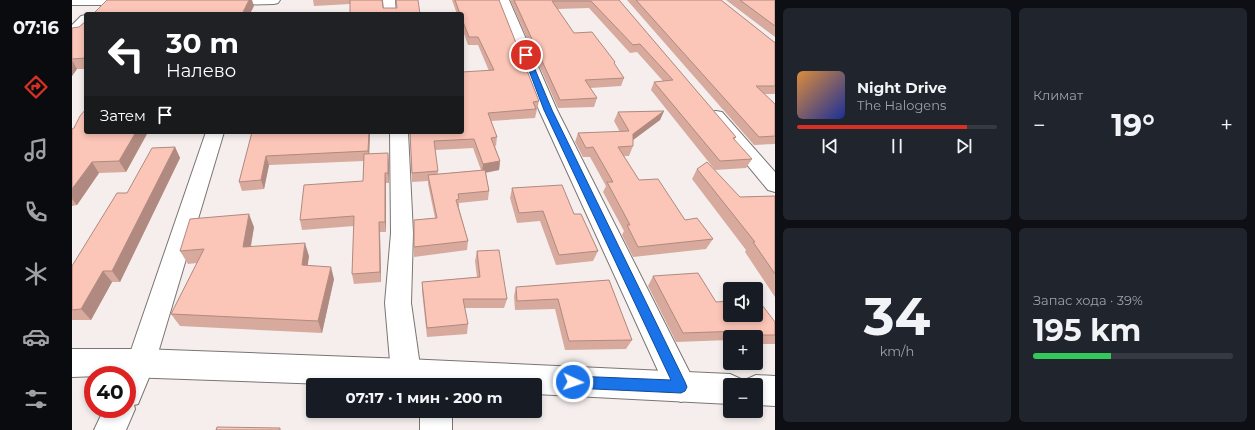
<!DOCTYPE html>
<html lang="ru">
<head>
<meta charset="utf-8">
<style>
  :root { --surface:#171b24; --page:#20242c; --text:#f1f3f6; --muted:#9ea1a6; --line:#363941; --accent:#d93025 }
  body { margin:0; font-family:Montserrat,sans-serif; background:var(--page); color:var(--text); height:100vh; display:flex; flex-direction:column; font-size:15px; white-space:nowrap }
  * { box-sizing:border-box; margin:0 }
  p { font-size:13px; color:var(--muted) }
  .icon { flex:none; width:22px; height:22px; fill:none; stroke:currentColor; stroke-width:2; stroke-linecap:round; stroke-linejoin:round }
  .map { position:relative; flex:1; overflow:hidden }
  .panel { display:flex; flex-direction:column; gap:8px; padding:8px; background:#0d0f14; width:480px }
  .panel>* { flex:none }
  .banner { position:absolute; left:12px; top:12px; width:380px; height:122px; border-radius:4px; box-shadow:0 2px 6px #0003; background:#202124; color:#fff; overflow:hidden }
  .buttons { position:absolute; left:651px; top:282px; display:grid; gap:8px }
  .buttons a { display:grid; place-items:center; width:40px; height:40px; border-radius:4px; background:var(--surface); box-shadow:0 2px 6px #0003; font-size:20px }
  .speed { position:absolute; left:12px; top:366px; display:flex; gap:8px; font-size:20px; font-weight:700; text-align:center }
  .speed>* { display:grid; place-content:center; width:52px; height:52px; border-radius:50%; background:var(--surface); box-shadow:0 2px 6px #0003; line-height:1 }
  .speed .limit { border:6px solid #d22; background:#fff; color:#111 }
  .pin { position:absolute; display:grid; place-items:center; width:34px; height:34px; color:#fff; margin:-17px; border:2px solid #fff; border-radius:50%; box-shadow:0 1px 4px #0007 }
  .me { position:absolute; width:44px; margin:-22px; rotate:93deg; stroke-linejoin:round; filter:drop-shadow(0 0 3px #0008) }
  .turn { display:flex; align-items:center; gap:14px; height:84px; padding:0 16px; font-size:18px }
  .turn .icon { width:52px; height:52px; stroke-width:2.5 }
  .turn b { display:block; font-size:28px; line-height:34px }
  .then { display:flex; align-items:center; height:38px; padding:0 16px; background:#0003; gap:8px; font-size:15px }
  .big { font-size:30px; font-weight:700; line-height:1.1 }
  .panel .widget { flex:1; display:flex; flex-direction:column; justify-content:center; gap:6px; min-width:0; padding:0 14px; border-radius:6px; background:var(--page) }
  .panel .dial { align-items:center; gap:0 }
  .dial b { font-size:52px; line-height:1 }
  .song { display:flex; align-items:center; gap:12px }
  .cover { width:48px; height:48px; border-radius:6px; background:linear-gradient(135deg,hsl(30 70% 55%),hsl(230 70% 35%)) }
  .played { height:4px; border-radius:2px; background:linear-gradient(90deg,var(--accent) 85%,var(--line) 85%) }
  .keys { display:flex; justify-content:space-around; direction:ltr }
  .heat { display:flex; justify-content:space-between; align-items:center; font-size:22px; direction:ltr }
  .charge { height:6px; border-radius:3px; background:linear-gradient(90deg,#34c759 39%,var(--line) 0) }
  .panel .tiles { flex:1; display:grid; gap:8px; grid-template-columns:repeat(2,1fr) }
  .trip { position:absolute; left:234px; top:378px; width:236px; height:40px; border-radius:4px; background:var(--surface); box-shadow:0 2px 6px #0003; font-weight:700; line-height:40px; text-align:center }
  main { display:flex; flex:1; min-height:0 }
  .tab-bar { display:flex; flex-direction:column; width:72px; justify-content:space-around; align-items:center; background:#090b0e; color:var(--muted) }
  .tab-bar .icon { width:28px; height:28px }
  .tab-bar .current { color:var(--accent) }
  .tab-bar b { font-size:18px; color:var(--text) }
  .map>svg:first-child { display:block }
</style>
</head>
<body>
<main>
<nav class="tab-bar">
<b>07:16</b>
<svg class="icon current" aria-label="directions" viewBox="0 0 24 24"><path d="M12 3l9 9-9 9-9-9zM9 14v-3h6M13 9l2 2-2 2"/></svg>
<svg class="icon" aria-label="music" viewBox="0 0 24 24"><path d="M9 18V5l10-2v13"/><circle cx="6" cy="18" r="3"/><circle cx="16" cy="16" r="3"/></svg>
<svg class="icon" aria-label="phone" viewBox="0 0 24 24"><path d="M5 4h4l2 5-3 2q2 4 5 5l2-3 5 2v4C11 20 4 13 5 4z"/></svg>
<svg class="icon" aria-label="climate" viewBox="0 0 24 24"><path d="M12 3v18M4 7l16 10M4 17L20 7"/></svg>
<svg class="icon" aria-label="car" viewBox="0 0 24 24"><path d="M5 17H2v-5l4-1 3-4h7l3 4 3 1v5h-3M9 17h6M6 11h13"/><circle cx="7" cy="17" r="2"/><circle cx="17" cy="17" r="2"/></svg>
<svg class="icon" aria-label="filters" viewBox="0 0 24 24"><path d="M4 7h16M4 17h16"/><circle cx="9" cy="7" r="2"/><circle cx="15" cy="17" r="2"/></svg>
</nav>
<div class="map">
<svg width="703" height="430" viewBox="0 0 703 430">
  <rect width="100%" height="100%" fill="#f5eeed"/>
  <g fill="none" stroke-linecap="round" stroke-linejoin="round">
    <defs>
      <path id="street" d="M0,0H70L71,1L69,4L65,5H0Z
        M146,0H208L206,3L202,4L151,5L147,4Z
        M311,0H323L324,14H312Z
        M425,0H437L485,110L620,377L624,387L620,397L609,402L598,397L467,110Z
        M14,15V26L5,36L0,37V25L9,16Z
        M644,111L650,112L703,172V192L696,190L638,120L635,116L638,112Z
        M134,132H152L83,363L66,404L62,405L63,409L54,430H22L32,409H55V375H48L56,359Z
        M318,132H336L341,233L339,303L349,373L344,383C337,386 331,386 324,383L319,373L313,303L319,233Z
        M348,411H380V430H348Z"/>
      <path id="secondary" d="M0,349H69L334,359L658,374L669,379L671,385L673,380L684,375L703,376V406L684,405V385H658V404L463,394V385H282L55,377V375L0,377Z"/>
    </defs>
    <use href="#street" stroke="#7a7573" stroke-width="2"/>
    <use href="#secondary" stroke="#7a7573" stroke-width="2"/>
    <use href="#street" fill="#fff" fill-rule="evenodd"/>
    <use href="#secondary" fill="#fff" fill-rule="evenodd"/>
  </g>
  <path fill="#d8a99d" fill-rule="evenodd" d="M241,0H310L311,8L348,14L278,4L242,6Z
    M380,0H427L467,101L463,118L419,121L425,137L424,146H423L428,161L427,170L414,173L417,191L416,200L387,203V208L396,241L395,250L342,257V220L363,218L356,184V181L340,182L338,132L417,71L406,45H396L390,28V14H385ZM401,148L409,170L366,174L363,150Z
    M438,0H547L664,137L662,140L680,159L674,168L643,170L579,90L582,82L591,81L565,52L558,53L517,8L485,9L502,33L543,62L542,64L552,78L549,86L518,88L525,98L522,107L486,108Z
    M555,0H649L702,42H703V94H692L703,104V144L682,145Z
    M654,0H703V37Z
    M14,21V69H5L0,76V28L7,27Z
    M592,111L588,120L561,140V146L557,156H552L567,180L613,220L641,239L634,249L561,257L550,235L552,231L531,192L534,186L518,157H511L503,142L506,133L548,132L542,121L546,112Z
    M2,128L14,132H76L54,172L27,173L5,205L0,206V129Z
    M180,132H298L297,154L317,163V183H314V232H308L309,282L282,284L280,274L282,226L230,230L228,220L291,181L292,161L197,165L192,189L170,191L167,182Z
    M103,147L108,158L48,282H40L19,320H0V266L55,193Z
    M625,169L668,197L703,196V297L673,252L674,250L620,179Z
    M440,188L502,214L526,251L521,261L484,265L468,221L445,223L438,198Z
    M182,227L179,247L237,256L235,266L262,279L250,333L108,326L99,314L125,263L116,264L108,251Z
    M405,251L435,299L432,308H393L396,324L395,334L355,337L350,291V282L405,277L403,261Z
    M581,276L644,302L703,322V344H684V337H658V340L604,342L576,286Z
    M537,280L560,340L554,349L493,350L483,309L443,310L442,296L444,287Z"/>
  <path fill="#b08a80" d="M177,0H180L182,6L178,14H170Z
    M0,60L5,69L0,76Z
    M592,111L588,120L557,143L561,134Z
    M64,132H76L54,172L47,161Z
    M297,132H298L297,160L296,151Z
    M103,147L108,158L48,282L40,271Z
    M316,153L317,163V183L316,173Z
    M194,156L197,165L192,189L189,180Z
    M428,161L427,170L410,173L411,164Z
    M20,162L27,173L5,205L0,199V189Z
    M313,173L314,183V232L313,222Z
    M177,214L182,227L176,260L171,247Z
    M307,222L308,232L309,282L308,272Z
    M233,243L237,256L234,278L230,265Z
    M259,267L262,279L250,333L246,321Z
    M31,271L40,282L19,320L9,309Z"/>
  <path fill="#fbc5b7" stroke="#b08a80" d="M35,0H177L170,14H21Z
    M278,0H310L311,8H325L324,0H346L348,14H278Z
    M383,0H427L467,101L461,102L464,109L416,113L425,137L419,138L428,161L411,164L402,139L362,141L366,171L340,173L338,132H390V72L422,70L406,37H397L390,19V14H388Z
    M442,0H547L664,137L661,138L680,159L648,161L582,82L601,80L568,44L561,45L519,1H480L502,33L520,32L543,62L542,63L552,78L513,80L525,98L488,100Z
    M564,0H649L702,42H703V86H684L703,104V136L687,137Z
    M668,0H703V26Z
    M14,21V57L13,58L0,59V28L7,27Z
    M14,109V132H64L47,161L20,162L0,189V129L2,128L8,116Z
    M592,111L561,134V146L546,147L567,180L586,179L613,220L625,218L641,239L566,247L555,225H558L535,182H541L521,147L514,148L506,133L557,131L546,112Z
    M180,132H297L296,151L194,156L189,180L167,182Z
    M103,147L40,271H31L9,309L0,310V266L45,193H55L80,148Z
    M316,153V173H313V222H307L308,272L280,274L282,216L228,220L232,185L291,181L292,154Z
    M635,162L668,197L703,196V274L681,242H683L625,169Z
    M413,170L417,191L386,194L387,199L384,200L396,241L342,247V220L365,218L356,175Z
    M490,185L502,214H509L526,251L487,255L471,211L447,213L440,188Z
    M177,214L171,247L233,243L230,265L259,267L246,321L99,314L132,249L108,251L118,219Z
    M427,250L435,299H391L396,324L355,328L350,282L408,277L405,251Z
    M626,273L644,302L658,301V315H684V301H687L703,322V335H671L669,331L611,333L581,276Z
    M537,280L560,340L497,341L486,299L445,301L444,287Z
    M145,427L208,428V430H144Z"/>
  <path fill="#1a73e8" stroke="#114b97" d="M454,53L457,55L480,110L613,382L615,387L613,391L609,393L501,388L497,386L495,382L497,378L501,376L599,380L472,110L451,55Z"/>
</svg>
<div class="buttons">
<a><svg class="icon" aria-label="sound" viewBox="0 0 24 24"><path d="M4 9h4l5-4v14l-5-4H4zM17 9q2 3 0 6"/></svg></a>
<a>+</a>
<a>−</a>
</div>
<div class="speed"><div class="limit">40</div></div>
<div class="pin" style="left:454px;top:55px;background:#d93025"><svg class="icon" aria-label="arrive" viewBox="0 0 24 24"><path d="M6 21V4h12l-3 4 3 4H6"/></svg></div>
<svg class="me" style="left:501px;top:382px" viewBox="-20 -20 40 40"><circle r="17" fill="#1a73e8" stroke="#fff" stroke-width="3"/><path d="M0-11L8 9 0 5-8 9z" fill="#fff"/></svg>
<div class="trip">07:17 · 1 мин · 200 m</div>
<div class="banner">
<div class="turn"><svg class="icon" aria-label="left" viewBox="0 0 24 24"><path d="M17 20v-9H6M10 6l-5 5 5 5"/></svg><div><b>30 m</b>Налево</div></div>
<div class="then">Затем<svg class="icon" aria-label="arrive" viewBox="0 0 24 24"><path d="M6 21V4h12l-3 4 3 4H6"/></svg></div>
</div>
</div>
<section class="panel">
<div class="tiles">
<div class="widget">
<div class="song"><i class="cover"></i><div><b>Night Drive</b><p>The Halogens</p></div></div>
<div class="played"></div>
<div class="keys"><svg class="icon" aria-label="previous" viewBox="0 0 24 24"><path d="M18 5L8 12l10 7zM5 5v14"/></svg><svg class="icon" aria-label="pause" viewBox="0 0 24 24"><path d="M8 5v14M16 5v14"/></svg><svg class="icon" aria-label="next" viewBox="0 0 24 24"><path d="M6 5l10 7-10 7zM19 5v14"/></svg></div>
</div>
<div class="widget"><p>Климат</p>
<div class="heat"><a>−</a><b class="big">19°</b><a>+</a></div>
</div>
<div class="widget dial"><b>34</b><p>km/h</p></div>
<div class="widget"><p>Запас хода · 39%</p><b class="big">195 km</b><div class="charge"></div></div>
</div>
</section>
</main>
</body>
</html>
